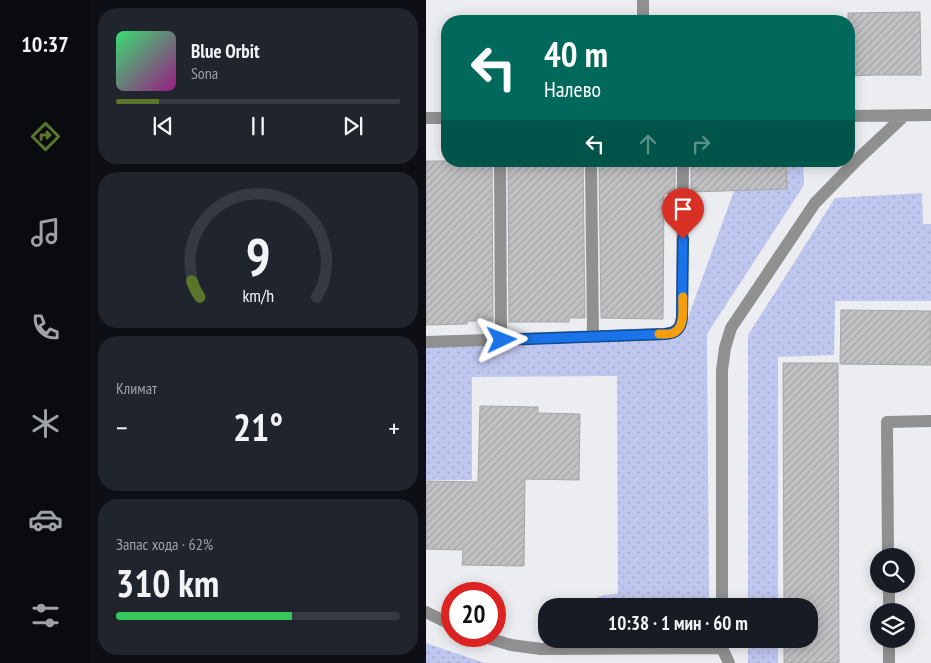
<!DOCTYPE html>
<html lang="ru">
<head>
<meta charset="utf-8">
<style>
  :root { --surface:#171b24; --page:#20242c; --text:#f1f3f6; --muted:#9ea1a6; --line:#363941; --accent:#5a762a }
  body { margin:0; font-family:"PT Sans Narrow",sans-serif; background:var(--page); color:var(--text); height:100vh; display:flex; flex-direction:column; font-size:19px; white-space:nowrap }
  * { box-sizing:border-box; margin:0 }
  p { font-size:16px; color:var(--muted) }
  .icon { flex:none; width:28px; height:28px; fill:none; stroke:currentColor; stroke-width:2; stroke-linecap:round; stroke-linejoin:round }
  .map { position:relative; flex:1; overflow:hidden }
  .sheet { display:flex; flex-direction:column; gap:8px; padding:8px; background:#0d0f14; width:336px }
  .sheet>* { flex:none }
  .top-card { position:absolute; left:15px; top:15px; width:414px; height:152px; border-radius:20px; box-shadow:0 2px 12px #0003; background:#00695c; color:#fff; overflow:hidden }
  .buttons { position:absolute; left:444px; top:548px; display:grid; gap:10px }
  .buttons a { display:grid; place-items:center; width:45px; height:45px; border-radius:50%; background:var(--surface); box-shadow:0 2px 12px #0003; font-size:25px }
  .speed { position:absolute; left:15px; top:582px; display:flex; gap:10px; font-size:25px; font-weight:700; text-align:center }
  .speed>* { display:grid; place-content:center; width:65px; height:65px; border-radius:50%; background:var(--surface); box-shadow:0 2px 12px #0003; line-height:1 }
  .speed .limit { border:8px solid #d22; background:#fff; color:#111 }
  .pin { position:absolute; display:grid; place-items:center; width:42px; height:42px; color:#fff; margin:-51px -21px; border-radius:50% 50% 50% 0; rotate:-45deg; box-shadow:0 0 5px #0007 }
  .pin .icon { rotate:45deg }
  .me { position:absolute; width:55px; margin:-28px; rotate:88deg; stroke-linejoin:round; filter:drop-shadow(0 0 4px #0008) }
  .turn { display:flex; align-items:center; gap:18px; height:105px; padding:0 20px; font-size:22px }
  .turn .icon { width:65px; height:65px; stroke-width:2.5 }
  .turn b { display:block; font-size:35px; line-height:42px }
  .lanes { display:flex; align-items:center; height:48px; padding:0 20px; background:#0003; justify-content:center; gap:25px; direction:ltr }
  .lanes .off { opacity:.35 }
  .big { font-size:38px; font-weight:700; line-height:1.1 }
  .sheet .widget { flex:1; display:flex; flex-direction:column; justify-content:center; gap:8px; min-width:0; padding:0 18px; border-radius:20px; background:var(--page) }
  .sheet .dial { align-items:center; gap:0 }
  .dial svg { height:130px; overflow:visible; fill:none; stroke:var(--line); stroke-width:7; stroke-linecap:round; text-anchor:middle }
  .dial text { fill:var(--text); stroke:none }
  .song { display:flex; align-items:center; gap:15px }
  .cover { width:60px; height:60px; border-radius:8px; background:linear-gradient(135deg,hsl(140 70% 55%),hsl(310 70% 35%)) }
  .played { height:5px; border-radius:2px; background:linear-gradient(90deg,var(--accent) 15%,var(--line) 15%) }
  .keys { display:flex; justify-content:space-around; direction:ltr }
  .heat { display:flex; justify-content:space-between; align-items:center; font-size:28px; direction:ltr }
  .charge { height:8px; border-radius:4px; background:linear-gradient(90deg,#34c759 62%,var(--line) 0) }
  .trip { position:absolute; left:112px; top:598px; width:280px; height:50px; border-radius:20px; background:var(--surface); box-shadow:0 2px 12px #0003; font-weight:700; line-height:50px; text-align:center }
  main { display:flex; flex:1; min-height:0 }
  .tabs { display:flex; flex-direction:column; width:90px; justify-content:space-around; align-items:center; background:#090b0e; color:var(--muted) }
  .tabs .icon { width:35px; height:35px }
  .tabs .current { color:var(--accent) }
  .tabs b { font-size:22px; color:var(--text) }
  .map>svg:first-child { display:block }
</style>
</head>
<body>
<main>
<nav class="tabs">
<b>10:37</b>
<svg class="icon current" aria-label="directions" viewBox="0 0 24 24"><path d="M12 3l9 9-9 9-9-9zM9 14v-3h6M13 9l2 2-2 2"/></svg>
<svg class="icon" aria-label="music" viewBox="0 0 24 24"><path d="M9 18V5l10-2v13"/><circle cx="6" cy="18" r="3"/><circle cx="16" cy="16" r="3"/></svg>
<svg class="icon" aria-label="phone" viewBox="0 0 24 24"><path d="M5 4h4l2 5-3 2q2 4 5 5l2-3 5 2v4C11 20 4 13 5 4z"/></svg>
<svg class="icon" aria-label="climate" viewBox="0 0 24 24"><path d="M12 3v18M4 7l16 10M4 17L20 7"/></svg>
<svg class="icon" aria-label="car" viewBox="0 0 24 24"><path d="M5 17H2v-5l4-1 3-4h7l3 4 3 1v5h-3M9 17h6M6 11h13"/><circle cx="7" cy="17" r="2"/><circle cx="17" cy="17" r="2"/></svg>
<svg class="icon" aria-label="filters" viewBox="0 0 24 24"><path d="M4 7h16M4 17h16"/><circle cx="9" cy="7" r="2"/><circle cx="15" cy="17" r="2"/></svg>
</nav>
<section class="sheet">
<div class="widget">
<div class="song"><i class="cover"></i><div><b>Blue Orbit</b><p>Sona</p></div></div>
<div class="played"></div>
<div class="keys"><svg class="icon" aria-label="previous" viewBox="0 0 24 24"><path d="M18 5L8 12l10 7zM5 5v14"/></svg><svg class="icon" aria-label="pause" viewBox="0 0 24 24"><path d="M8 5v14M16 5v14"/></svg><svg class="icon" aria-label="next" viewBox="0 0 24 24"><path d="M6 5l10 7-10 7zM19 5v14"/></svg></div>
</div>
<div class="widget dial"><svg viewBox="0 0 100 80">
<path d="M14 69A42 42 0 1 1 86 69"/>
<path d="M14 69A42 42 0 0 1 9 59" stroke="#5a762a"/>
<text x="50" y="56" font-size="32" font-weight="700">9</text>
<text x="50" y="72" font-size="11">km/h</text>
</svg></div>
<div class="widget"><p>Климат</p>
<div class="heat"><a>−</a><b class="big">21°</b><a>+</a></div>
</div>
<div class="widget"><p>Запас хода · 62%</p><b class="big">310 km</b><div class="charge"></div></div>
</section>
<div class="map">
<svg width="505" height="663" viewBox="0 0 505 663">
  <defs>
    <pattern id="green-dots" width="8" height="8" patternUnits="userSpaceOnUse" patternTransform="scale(1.25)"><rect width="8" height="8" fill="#c0c7ef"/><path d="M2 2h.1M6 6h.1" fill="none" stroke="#a4aacc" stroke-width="1.8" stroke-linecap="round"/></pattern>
    <pattern id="building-hatch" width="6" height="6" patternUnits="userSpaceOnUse" patternTransform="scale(1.25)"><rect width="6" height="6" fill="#c1c1c4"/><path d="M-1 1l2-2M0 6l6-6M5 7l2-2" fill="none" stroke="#a5a5a8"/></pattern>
  </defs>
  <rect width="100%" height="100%" fill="#ecedf0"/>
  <path fill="url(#green-dots)" d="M360,161H377L378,185L281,334L283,602L282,606H162C171,593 179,596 192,593L191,376L46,377V480H0V336L256,334L308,191L360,189Z
    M496,193L497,224H505V301H409L408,355L352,357V606H322V335L409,198Z
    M322,639H352V663H322Z
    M0,643L59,663H0Z"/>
  <path fill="url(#building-hatch)" stroke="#a5a6a9" d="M494,12L495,75H449L422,76V13Z
    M0,161H66L67,321H42L41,324L0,325Z
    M82,161H157L159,318H143V322H83Z
    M173,161H249V193L238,194L237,319L175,318Z
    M265,161H360L361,189L265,192Z
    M415,310L505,311V365L414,364Z
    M357,363H412L413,663H358V639H384V606H358Z
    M54,406L112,407V413L154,414L153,480L99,479L98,566L36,565L37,550L0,549V481L52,482Z"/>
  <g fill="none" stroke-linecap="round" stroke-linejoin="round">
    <path stroke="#909091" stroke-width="12" d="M217,21V0
      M422,116L505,115
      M0,118H21
      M74,161L75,340
      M165,161L167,336
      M0,342L239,334C251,333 255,328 256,317L257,161
      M462,556L461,422L505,421
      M463,584V611
      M296,606V370L299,348L305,328L389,203L433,158L478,116
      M0,612L26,625
      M55,636L85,645L115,649L296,648
      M296,639V648L303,663
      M463,639V663"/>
  </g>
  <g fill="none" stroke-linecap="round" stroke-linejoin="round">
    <defs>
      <path id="route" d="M76,340L239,334C251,333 255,328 256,317L257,239"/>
    </defs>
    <use href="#route" stroke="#114b97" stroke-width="12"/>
    <use href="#route" stroke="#1a73e8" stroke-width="9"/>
    <path stroke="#f59e0b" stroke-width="9" d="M233,334C238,334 245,335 249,332C260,325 256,307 257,297"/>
  </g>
</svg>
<div class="buttons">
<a><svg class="icon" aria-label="search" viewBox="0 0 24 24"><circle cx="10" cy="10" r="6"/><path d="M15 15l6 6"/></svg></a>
<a><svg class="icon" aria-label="layers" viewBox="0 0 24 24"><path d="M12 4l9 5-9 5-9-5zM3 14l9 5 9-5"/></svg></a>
</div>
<div class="speed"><div class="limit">20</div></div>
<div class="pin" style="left:257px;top:239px;background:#d93025"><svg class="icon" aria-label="arrive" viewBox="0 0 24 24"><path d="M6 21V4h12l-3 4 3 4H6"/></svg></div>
<svg class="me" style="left:76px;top:340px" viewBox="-20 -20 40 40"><path d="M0-17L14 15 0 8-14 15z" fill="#1a73e8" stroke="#fff" stroke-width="4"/></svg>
<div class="trip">10:38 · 1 мин · 60 m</div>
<div class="top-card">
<div class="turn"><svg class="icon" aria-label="left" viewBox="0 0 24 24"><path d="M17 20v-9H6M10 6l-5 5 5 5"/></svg><div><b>40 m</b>Налево</div></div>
<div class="lanes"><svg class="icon" aria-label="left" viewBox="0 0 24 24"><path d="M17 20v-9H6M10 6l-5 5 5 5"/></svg><svg class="icon off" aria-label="ahead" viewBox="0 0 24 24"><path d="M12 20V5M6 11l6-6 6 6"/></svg><svg class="icon off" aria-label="right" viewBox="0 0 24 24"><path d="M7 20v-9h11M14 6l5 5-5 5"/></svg></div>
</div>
</div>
</main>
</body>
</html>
